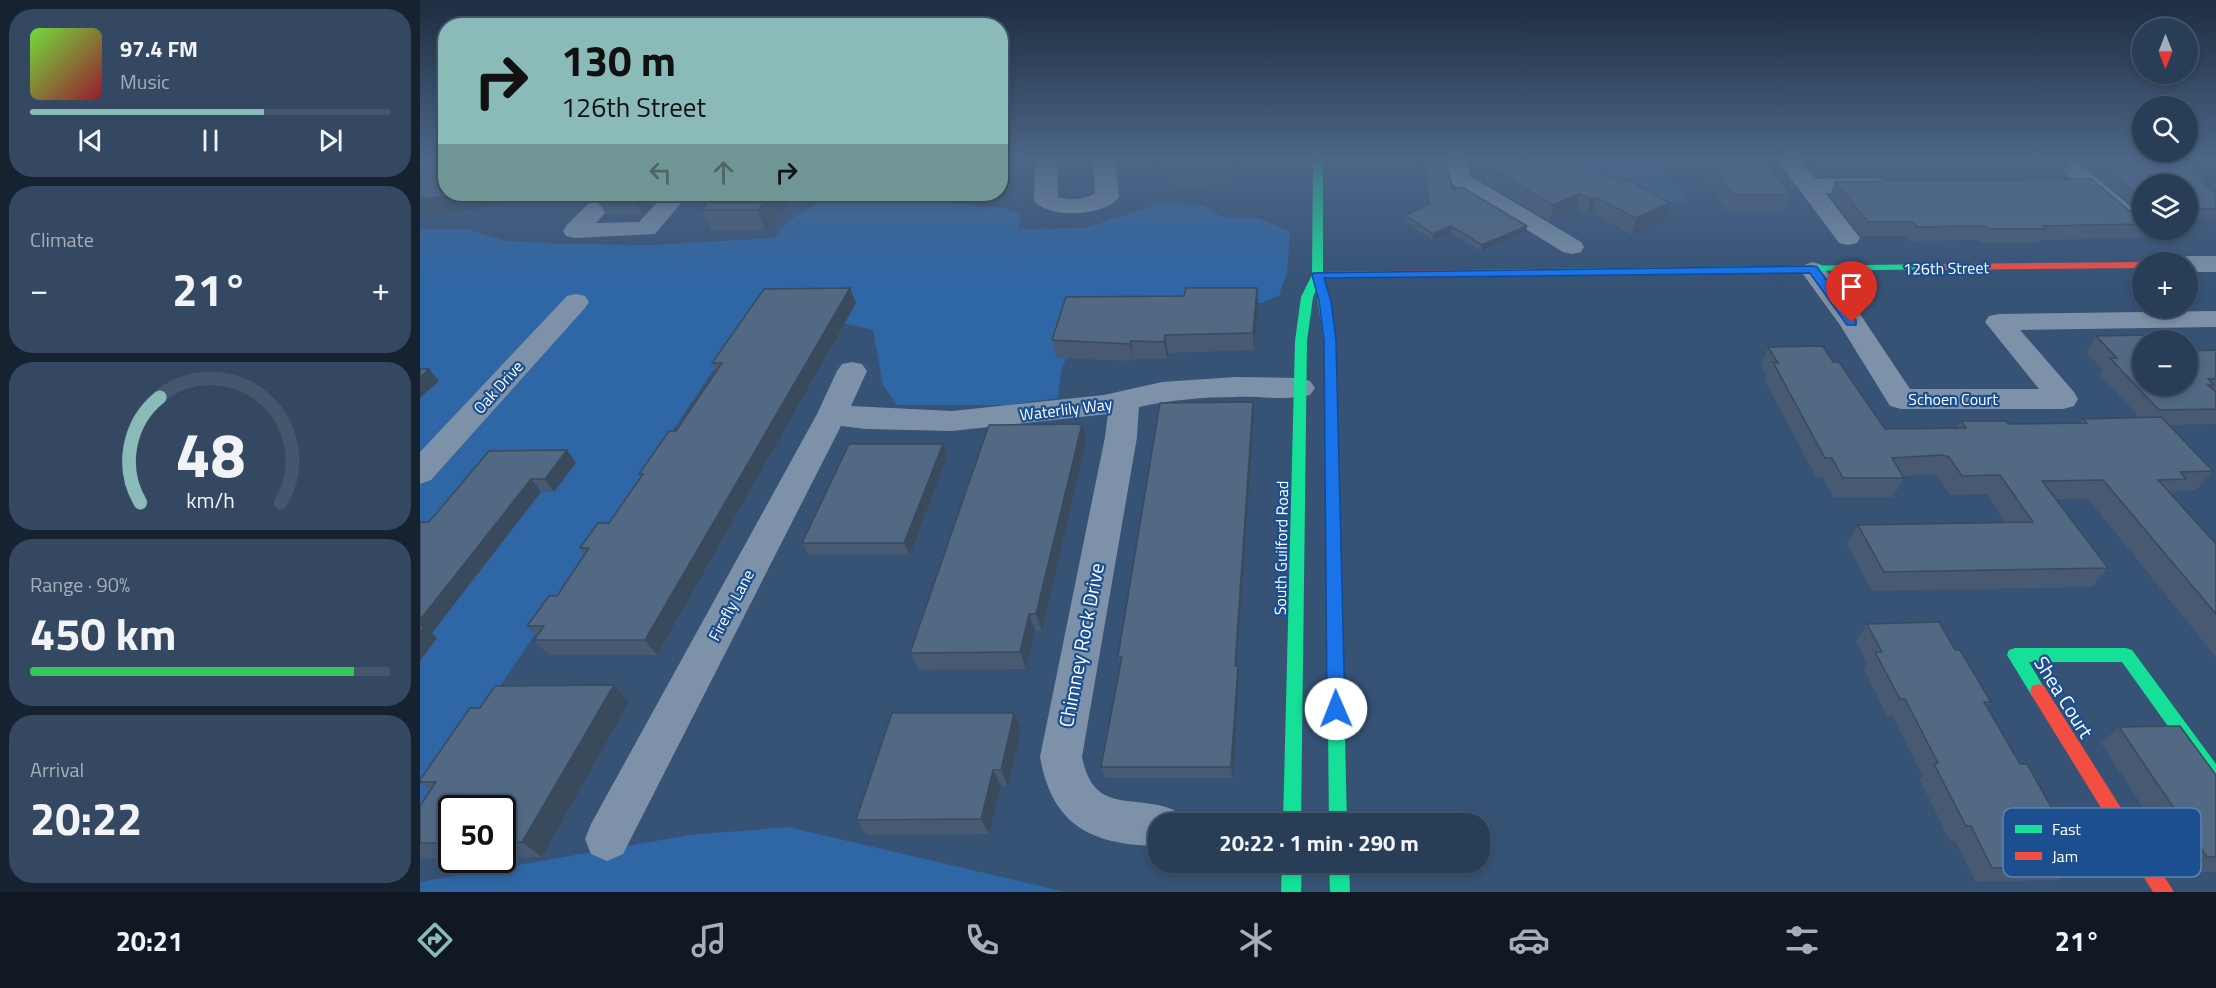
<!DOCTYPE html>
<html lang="en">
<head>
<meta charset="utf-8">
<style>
  :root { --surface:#283e57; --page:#344961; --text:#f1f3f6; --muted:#a5aeba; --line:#44576d; --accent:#8bbbb9 }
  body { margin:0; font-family:"Titillium Web",sans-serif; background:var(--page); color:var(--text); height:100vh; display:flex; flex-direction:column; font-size:22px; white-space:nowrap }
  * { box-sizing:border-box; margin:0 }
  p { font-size:20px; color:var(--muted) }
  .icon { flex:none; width:33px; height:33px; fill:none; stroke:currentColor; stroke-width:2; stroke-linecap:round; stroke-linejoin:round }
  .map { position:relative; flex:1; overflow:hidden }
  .drawer { display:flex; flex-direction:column; gap:9px; padding:9px; background:#162230; width:420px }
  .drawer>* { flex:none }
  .banner { position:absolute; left:18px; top:18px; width:570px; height:183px; border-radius:24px; box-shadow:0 3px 9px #0003,0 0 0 2px var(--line); background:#8bbbb9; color:#111; overflow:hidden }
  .needle { width:39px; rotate:180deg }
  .buttons { position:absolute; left:1712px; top:18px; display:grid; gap:12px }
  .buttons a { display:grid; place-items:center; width:66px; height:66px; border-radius:50%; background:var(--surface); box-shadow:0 3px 9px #0003,0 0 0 2px var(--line); font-size:30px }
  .speed { position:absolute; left:18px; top:795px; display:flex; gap:12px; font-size:30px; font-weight:700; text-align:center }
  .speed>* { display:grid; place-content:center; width:78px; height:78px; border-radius:50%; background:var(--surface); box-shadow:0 3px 9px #0003,0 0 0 2px var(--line); line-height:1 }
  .speed .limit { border:3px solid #111; border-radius:9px; background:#fff; color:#111 }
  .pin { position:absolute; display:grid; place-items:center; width:51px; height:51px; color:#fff; margin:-62px -26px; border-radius:50% 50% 50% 0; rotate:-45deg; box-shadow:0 0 6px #0007 }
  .pin .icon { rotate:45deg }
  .me { position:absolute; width:66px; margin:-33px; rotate:359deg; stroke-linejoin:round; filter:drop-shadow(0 0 4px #0008) }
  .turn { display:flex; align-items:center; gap:21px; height:126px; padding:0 24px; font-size:27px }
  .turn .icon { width:78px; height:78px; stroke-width:2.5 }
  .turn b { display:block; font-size:42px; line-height:51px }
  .lanes { display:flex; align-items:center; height:57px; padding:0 24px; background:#0003; justify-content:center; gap:30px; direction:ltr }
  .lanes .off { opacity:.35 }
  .big { font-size:45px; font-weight:700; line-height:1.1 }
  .drawer .card { flex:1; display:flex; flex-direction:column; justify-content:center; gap:9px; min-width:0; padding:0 21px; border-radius:24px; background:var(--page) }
  .drawer .dial { align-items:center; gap:0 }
  .dial svg { height:156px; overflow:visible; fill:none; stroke:var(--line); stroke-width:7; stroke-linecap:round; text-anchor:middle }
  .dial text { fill:var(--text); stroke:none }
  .song { display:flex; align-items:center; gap:18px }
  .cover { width:72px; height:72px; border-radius:9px; background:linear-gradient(135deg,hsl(100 70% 55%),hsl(350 70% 35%)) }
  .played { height:6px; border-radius:3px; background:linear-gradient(90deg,var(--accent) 65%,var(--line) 65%) }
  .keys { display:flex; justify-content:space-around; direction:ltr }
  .heat { display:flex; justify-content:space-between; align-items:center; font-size:33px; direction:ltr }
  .charge { height:9px; border-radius:4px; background:linear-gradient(90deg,#34c759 90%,var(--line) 0) }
  .trip { position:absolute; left:728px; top:813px; width:342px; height:60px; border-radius:24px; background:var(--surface); box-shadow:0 3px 9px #0003,0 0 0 2px var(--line); font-weight:700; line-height:60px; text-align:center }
  .tabs { display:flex; height:96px; justify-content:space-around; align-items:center; background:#101923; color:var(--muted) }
  .tabs .icon { width:42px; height:42px }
  .tabs .current { color:var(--accent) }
  .tabs b { font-size:27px; color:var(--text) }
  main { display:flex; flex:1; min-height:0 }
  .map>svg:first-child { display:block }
</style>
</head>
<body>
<main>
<section class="drawer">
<div class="card">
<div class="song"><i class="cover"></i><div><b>97.4 FM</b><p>Music</p></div></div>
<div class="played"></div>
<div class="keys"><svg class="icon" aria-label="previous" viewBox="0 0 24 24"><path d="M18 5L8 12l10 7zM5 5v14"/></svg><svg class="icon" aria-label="pause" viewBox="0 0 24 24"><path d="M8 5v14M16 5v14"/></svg><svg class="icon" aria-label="next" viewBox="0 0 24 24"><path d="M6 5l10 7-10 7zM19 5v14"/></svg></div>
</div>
<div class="card"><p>Climate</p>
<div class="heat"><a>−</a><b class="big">21°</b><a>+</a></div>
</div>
<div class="card dial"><svg viewBox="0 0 100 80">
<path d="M14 69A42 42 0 1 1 86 69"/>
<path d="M14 69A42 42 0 0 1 24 15" stroke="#8bbbb9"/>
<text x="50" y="56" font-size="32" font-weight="700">48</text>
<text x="50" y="72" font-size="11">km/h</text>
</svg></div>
<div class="card"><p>Range · 90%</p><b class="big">450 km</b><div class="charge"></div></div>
<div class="card"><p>Arrival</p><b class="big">20:22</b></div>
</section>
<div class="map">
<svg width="1796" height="892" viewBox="0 0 1796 892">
  <rect width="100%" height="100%" fill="#365274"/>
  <path fill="#2f66a5" d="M411,194H504L522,200L561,207H580L600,214L599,229L665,228L738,204L782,205L804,218H838L870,232L867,274L861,288L860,295L842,303L666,304L641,372L638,398L586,405H477L463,385L453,330L338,304L0,805V229H45L86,241L149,244L232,245L354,238L368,221Z
    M368,827L646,892H0V882L270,835Z"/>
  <path fill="#3b618d" d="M1159,158H1233L1268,199L1260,204C1222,197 1190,180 1159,158Z"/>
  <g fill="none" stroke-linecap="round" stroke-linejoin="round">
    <path fill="#7d92a8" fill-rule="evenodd" d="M0,158H26V167L0,171Z
      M615,158H637L638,197C650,201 663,199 675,194L673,158H695L699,197C686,216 628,220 614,200Z
      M1024,158H1046L1050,176L1161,242L1164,247L1161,252L1152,254L1143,252L1032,184Z
      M1356,158H1378L1395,179L1455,178L1463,180L1466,185L1463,190L1405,193L1440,238L1437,243L1428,245L1419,243Z
      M1629,158H1653L1722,216V230H1733L1731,233L1722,235L1713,233Z
      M178,194H202L176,223L219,222L245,194H269L235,234L155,238L146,236L143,231L146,226Z
      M1767,256H1796V272H1767V262H1755L1758,259Z
      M1393,262L1402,265L1442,317L1490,389H1619L1565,322L1569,316L1579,314L1796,311V327L1600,330L1654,392L1658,399L1654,406L1643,409H1481L1470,406L1420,325L1380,270L1384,265Z
      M156,294L165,296L169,302L165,308L11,480L0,484V452L147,296Z
      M432,362L442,364L447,371L431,406L532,411L684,395L742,382L816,377L880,378L890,381L895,388L890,395C867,401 840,396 816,397C783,397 750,400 719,407L717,437L662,757C674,816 713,793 754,810L759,824H738V846C672,845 632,826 620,757L685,437L688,414L532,431L446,429L421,426L203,854L187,861L171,854L165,839L171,824L397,414L417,371L422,364Z"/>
    <path fill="#16e098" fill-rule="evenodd" d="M893,158H903V275L911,301L916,341L927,824H909L904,341L896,290L893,297L887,341L881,824H863L875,341L881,297L892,275Z
      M1523,264L1527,265V269L1040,276L1034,273L1040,270Z
      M1595,648H1706L1712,650L1796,764V788L1790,785L1702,662H1609L1626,691L1624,696L1618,698L1612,696L1587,655L1589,650Z
      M862,862H882L881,892H861Z
      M909,862H929L930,892H910Z"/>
    <path fill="#f24e42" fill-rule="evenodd" d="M1722,262H1725H1722V268L1523,270L1518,267L1523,264Z
      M1040,270L1044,271V275L897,278L891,275L897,272Z
      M1618,684L1624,686L1754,892H1733L1612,696L1610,691L1612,686Z"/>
  </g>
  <path fill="#475a72" d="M638,158H671V170L640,173Z
    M739,158H815L817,179H813V184L756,188L755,184H748L747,171H740Z
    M1002,158H1024L1033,190L1107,226L1106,232L1061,251L1030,232L1012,240L984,221L985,215L1009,204Z
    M1077,158H1140L1157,167L1250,203L1246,219L1212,235L1172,213L1167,215L1157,209L1130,221L1066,183L1068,167L1079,163Z
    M1269,158H1343L1371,195L1365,212H1307L1288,181H1283Z
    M1380,158H1641L1648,164L1642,174L1396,177Z
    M1656,158H1759L1761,159L1759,162L1788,183L1786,186L1796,194V219H1767V184H1722V213Z
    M1415,182L1721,221H1722V230H1730L1724,238L1620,240L1618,243H1560L1557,240L1490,241L1487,236H1441L1410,195Z
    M189,194H242L223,215H186L180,204Z
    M289,194H386L378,204L369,205L346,231H292L282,210L287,203L285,199Z
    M837,288L838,305L834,350L748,353L747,359H713V361L636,358L632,340L764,296Z
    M436,303L237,655H129L114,640L117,636L107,626L137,596L165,554L160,548L189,523L221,477L219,474L256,431L296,371L292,363Z
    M1731,335L1722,386L1796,350V424L1749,425L1793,471L1776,490L1757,491L1752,495L1796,544V657L1668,499H1636L1688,568L1672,587L1452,591L1427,544L1438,525L1586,523L1567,494L1530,495L1517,476L1511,474L1483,476L1484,478L1473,497H1413L1402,477H1396L1345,381L1347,376L1341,366L1348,347L1413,362L1465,429L1537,428L1541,421L1588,424L1660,423L1663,419L1719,417L1679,374L1682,369L1666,352L1676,336Z
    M833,402L834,415L817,666H818L819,677L813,778H685L681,767L700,666L698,657Z
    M666,442L622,631H615L606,669L499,670L490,653Z
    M523,444L527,457L490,555H389L382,543Z
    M69,451L156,463L134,492H121L12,633L17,638L0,661L9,522Z
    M1447,624L1535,650L1571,702L1567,707L1600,764L1641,825L1637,828L1658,866L1640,880L1556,882L1535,841H1530L1500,780L1503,777L1472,716H1467L1444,669L1447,664L1436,641Z
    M194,685L209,702L122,857L82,858V808H32V858L0,859V806L10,790L0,783V780L60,708Z
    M1699,727L1796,775V872H1765L1681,743Z
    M601,730L588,786H581L569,834L447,835L436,820Z"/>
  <path fill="#394a5c" d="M1160,193L1157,209L1130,221L1133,205Z
    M39,194H162L114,202L112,199L15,215L14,213L0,215V198Z
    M226,194H242L223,215L217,204Z
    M352,194H365L369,205L346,231L337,210Z
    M374,194H386L378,204Z
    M1176,197L1172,213L1167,215L1170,199Z
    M1250,203L1246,219L1212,235L1216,218Z
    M1031,226L1030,232L1012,240L1013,234Z
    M1107,226L1106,232L1061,251L1062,245Z
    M430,288L436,303L237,655L225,640Z
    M837,288L838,305L834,350L833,333Z
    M745,335L748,353L747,359L744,342Z
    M711,341L713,359V361L710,344Z
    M9,369L19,381L0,398V377Z
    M833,402L834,415L816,677L815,666Z
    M662,424L666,442L622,631L616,614Z
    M523,444L527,457L490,555L484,543Z
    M147,450L156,463L134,492L125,479Z
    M111,479L121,492L12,633L17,638L0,661V620Z
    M609,614L615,631L606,669L600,652Z
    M818,666L819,677L813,778L811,767Z
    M194,685L209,702L122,857L102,842Z
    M594,713L601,730L588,786L581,770Z
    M573,770L581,786L569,834L561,819Z"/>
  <path fill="#526984" stroke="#394a5c" stroke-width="1.5" d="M638,158H670V160L638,163Z
    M745,158H815L816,163H811L812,168L754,172V168H746Z
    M1003,158H1024L1033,190L1042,187L1107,226L1062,245L1031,226L1013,234L985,215L1010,204Z
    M1084,158H1140L1157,167L1164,164L1202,183L1208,180L1250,203L1216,218L1176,197L1170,199L1160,193L1133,205L1068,167L1085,160Z
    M1284,158H1343L1371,195H1313L1293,165H1288Z
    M1392,158H1641L1648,164L1400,167Z
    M1673,158H1759L1761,159H1755L1788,183H1782L1796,194V209H1767V184H1722V198Z
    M26,161V194H39L4,199V197L0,198V171L9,170L1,165Z
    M1671,179L1722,221V224L1623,226L1626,229H1568L1565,226L1497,227L1493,222H1448L1415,182Z
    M189,194H226L217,204H180Z
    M289,194H352L337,210H282L291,199H285Z
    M430,288L225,640H114L124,626H107L129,596H137L169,548H160L178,523H189L223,474H219L249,431H256L302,363H292L344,289Z
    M766,288H837L833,333L745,335L744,342L711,341L710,344L632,340L646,297L764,296Z
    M1731,335L1737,337L1741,340H1722V386H1767V351L1796,350V379H1788L1794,385H1788L1796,392V409L1739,410L1690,358H1697L1676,336Z
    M1403,346L1413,362H1419L1465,429L1546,428L1541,421H1586L1588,424L1667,423L1663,419L1741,417L1793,471L1760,472L1766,479L1738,480L1796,544V614L1683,480L1622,481L1688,568L1464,572L1438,525L1613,522L1580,475L1542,476L1529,457L1523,455L1472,458L1484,478H1423L1412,458H1405L1353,362L1358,363L1348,347Z
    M0,369H9L0,377Z
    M833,402L815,666H818L811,767H681L702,657H698L740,403Z
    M662,424L616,614H609L600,652L490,653L569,425Z
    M429,444H523L484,543H382Z
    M147,450L125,479H111L0,620V522H9L69,451Z
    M1519,622L1535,650H1540L1571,702H1564L1600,764H1607L1641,825H1635L1658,866L1572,868L1551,826H1546L1514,764L1518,763L1485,699H1480L1455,652H1462L1447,624Z
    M0,626H4L0,632Z
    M194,685L102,842H82V808H32V843H0V806L16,782H0V780L50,708H60L75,686Z
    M472,713H594L581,770H573L561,819L436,820Z
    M1760,726L1796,775V857H1787L1699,727Z"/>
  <linearGradient id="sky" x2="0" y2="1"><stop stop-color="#1e2d40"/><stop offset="0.56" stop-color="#4c6688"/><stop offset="1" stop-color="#4c6688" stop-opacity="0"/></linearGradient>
  <rect width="1796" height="283" fill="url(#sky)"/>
  <path fill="#1a73e8" stroke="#114b97" stroke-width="1.5" d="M1393,266L1397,267L1436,320V325H1427L1390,273L904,278L911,301L916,341L925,709L922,715L916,717L910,715L907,709L904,341L899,301L892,275L893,273Z"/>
  <g text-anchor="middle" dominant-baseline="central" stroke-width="4.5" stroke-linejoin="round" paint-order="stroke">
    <g font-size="16" fill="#fff" stroke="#1b4f8f">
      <text transform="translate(1526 268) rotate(-1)">126th Street</text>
      <text transform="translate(78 387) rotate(-48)">Oak Drive</text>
      <text x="1533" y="399">Schoen Court</text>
      <text transform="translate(646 409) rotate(-7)">Waterlily Way</text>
      <text transform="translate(861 548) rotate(-89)">South Guilford Road</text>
      <text transform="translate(311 605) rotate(-62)">Firefly Lane</text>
    </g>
    <g font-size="20" fill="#fff" stroke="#1b4f8f">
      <text transform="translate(661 645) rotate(-79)">Chimney Rock Drive</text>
      <text transform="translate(1644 697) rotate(58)">Shea Court</text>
    </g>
  </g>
  <rect x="1583" y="808" width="198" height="69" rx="9" fill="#1b4f8f" stroke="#5f84b1" stroke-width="1.5"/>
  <rect x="1595" y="825" width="27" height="8" fill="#16e098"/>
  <rect x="1595" y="852" width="27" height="8" fill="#f24e42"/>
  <g font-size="16" fill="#fff">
    <text x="1632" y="835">Fast</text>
    <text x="1632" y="862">Jam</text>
  </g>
</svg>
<div class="buttons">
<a><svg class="needle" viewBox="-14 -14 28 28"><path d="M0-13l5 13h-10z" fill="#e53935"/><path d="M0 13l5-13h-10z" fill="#a5aeba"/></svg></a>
<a><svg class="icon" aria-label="search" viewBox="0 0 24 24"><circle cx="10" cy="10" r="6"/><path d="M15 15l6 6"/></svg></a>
<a><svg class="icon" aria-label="layers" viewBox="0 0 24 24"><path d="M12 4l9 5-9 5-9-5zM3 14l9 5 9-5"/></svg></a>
<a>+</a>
<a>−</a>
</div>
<div class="speed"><div class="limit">50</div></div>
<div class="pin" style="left:1432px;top:323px;background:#d93025"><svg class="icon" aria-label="arrive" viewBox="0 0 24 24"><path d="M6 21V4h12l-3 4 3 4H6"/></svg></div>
<svg class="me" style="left:916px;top:709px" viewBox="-20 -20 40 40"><circle r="19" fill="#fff"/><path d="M0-13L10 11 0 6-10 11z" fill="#1a73e8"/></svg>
<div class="trip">20:22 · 1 min · 290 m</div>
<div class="banner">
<div class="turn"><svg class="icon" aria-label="right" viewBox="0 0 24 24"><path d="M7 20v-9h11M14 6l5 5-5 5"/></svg><div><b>130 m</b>126th Street</div></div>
<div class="lanes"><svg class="icon off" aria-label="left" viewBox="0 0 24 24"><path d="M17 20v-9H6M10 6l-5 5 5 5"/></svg><svg class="icon off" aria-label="ahead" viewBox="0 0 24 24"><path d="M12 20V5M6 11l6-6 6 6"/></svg><svg class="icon" aria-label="right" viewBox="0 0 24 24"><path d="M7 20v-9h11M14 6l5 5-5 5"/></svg></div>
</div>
</div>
</main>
<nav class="tabs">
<b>20:21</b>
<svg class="icon current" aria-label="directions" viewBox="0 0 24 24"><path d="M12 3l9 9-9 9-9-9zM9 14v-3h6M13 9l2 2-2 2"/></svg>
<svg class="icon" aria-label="music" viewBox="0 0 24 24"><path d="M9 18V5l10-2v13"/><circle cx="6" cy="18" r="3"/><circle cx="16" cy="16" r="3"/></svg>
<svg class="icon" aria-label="phone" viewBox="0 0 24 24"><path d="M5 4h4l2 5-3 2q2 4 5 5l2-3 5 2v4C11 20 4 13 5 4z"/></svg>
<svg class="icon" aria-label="climate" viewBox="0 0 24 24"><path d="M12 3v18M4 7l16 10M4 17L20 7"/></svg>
<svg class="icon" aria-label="car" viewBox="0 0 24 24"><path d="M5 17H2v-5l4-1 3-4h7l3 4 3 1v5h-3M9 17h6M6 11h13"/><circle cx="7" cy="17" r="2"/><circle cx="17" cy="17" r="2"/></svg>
<svg class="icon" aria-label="filters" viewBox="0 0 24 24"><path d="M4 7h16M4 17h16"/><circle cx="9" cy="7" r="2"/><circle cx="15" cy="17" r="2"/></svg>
<b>21°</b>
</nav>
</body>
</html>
